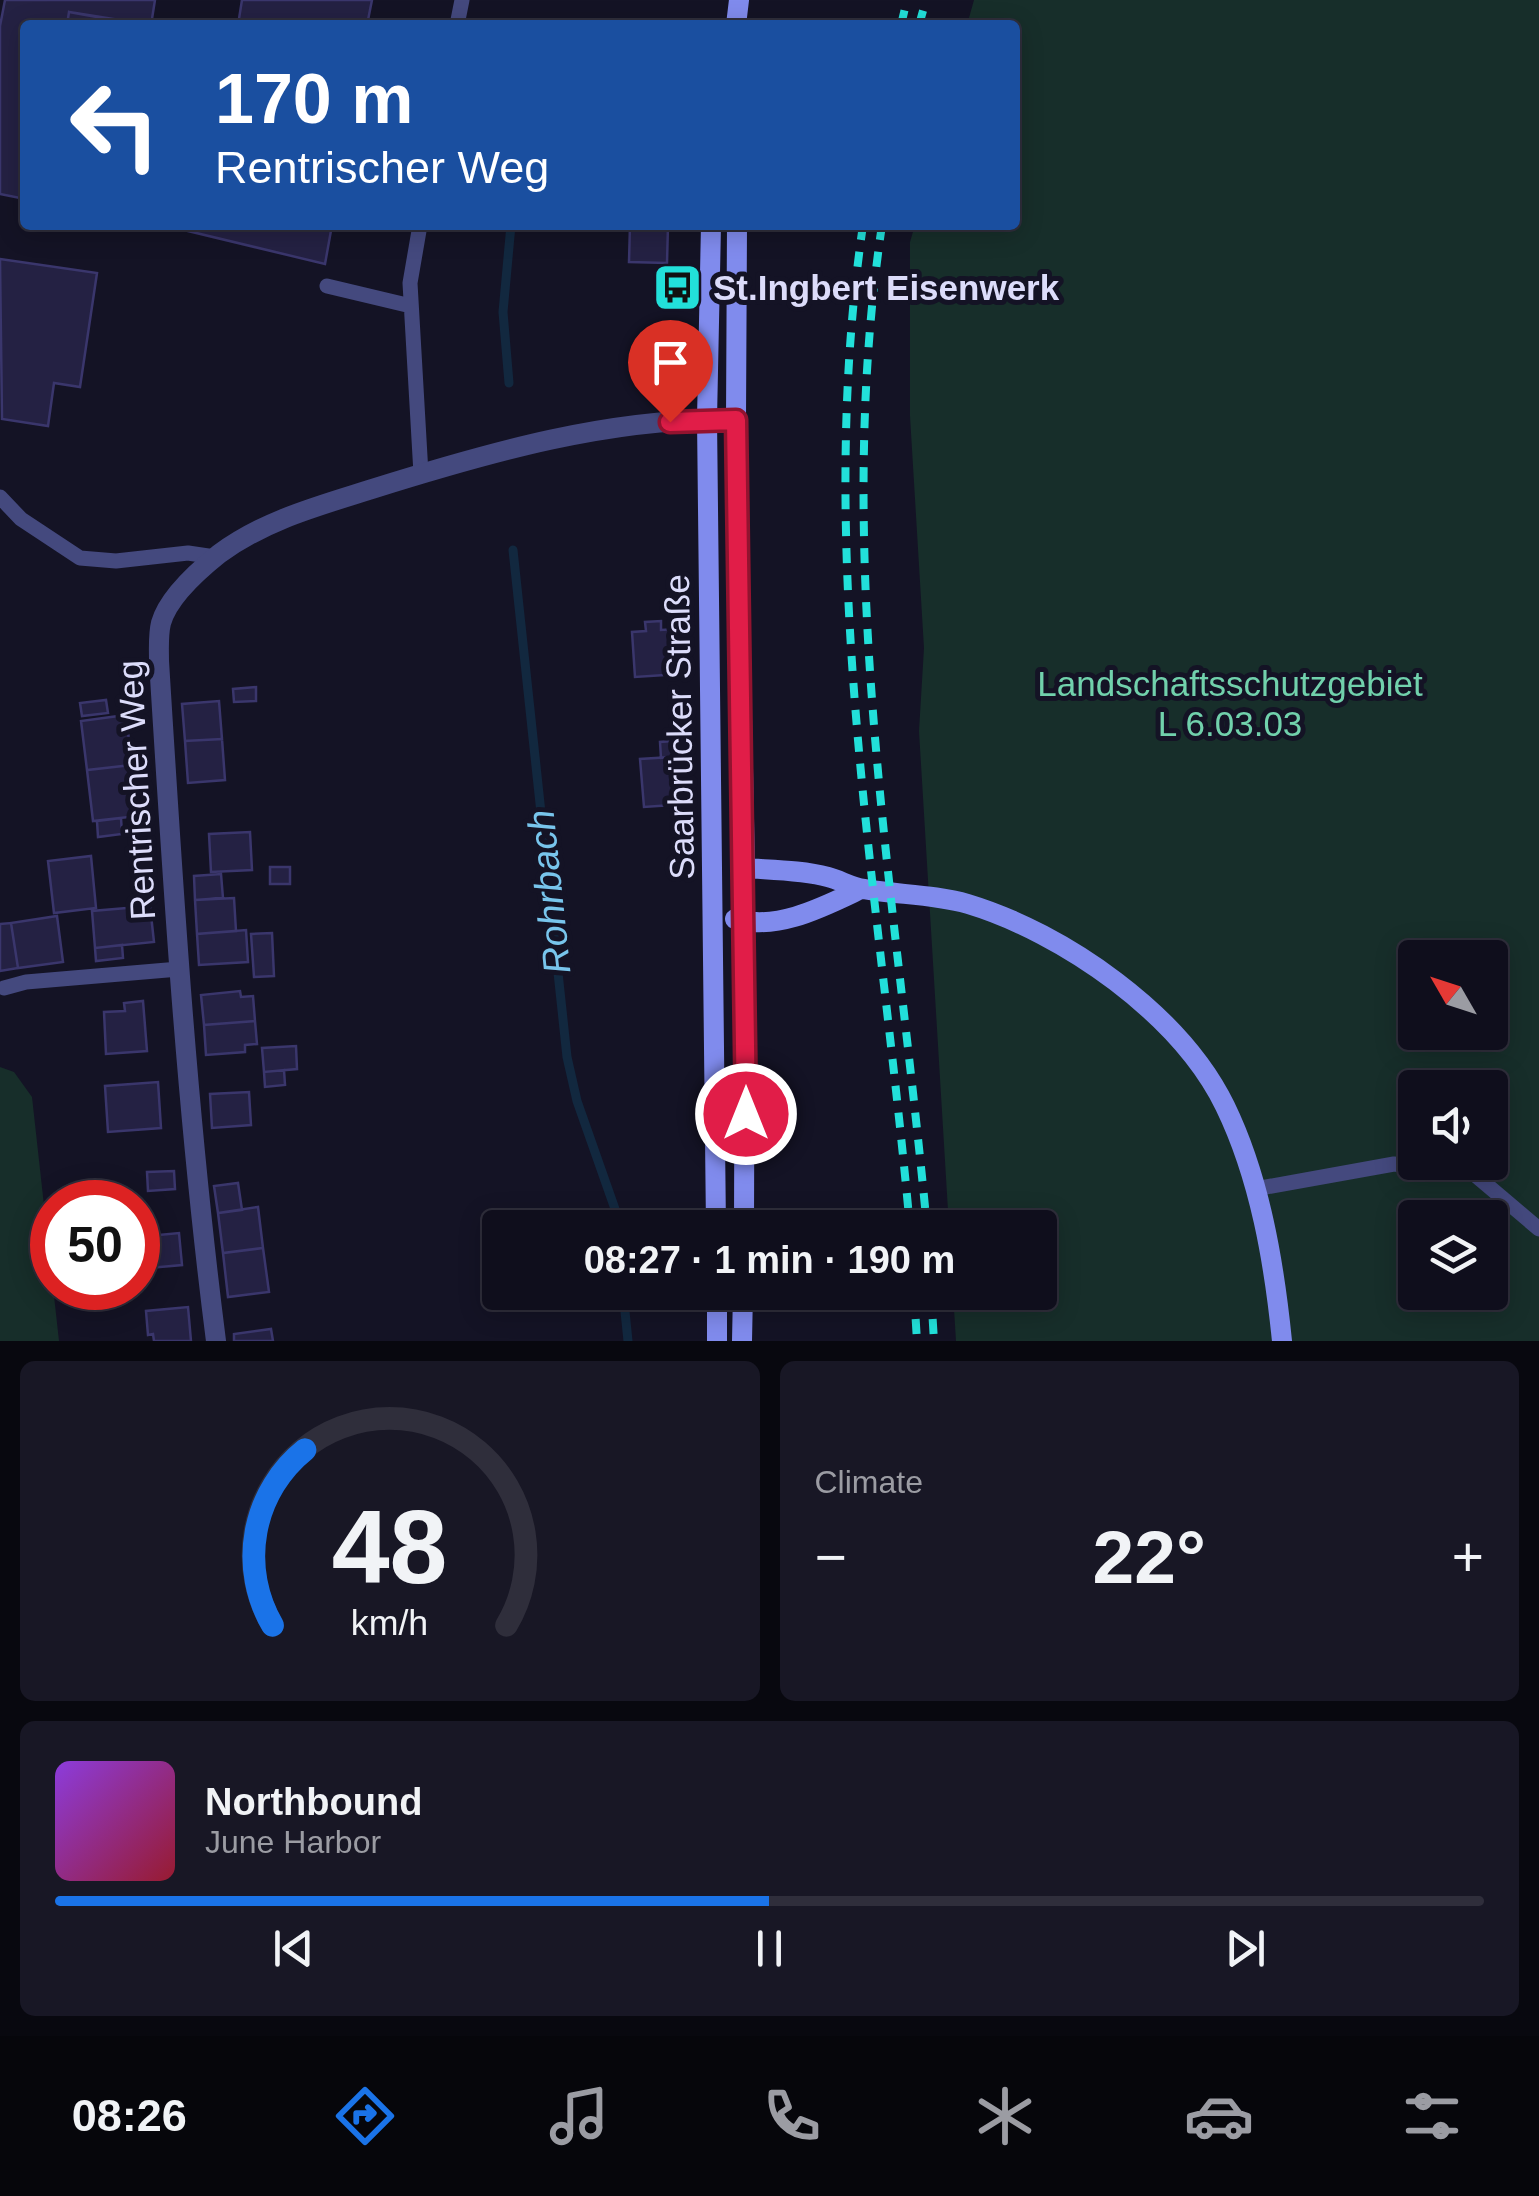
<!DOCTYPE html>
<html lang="en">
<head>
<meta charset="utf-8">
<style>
  :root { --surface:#0f0e1c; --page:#181725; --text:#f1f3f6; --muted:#9b9ca3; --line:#2f2e3b; --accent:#1a73e8 }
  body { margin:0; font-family:Helvetica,sans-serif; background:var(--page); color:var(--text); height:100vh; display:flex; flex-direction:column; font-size:38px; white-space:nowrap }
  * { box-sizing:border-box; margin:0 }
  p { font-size:32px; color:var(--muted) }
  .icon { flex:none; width:55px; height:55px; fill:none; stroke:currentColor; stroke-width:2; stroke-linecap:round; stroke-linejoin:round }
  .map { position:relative; height:1341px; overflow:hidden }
  .sheet { display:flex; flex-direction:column; gap:20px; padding:20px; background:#08080f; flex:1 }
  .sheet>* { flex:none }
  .top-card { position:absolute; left:20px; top:20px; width:1000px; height:210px; border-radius:10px; box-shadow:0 5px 25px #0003,0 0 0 2px var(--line); background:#1a4fa0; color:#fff; overflow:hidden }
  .needle { width:65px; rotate:309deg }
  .fabs { position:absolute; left:1398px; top:940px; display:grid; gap:20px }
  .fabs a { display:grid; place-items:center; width:110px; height:110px; border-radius:10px; background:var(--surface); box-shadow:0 5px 25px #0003,0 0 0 2px var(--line); font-size:50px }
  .speed { position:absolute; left:30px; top:1180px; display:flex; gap:20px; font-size:50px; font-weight:700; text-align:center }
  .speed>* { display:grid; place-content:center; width:130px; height:130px; border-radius:50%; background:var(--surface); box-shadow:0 5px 25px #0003,0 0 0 2px var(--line); line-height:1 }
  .speed .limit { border:15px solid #d22; background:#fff; color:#111 }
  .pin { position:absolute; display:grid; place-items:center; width:85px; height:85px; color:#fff; margin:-102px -42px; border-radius:50% 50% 50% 0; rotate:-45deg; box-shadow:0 0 10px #0007 }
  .pin .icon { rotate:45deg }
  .me { position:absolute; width:110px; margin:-55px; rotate:0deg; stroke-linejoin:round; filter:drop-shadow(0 0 8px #0008) }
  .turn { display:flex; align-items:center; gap:35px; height:210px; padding:0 30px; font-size:45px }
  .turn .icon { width:130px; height:130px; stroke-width:2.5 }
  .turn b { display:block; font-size:70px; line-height:85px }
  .big { font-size:75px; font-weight:800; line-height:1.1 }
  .sheet .card { flex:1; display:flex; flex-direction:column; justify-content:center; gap:15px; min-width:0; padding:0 35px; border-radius:15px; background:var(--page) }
  .sheet .dial { align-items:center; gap:0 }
  .dial svg { height:260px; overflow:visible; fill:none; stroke:var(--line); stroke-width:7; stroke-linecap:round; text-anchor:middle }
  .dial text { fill:var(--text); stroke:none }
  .song { display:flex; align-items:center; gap:30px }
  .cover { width:120px; height:120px; border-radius:15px; background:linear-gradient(135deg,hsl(270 70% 55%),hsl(350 70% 35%)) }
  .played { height:10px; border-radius:5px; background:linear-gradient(90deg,var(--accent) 50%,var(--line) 50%) }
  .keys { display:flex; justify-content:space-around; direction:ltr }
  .heat { display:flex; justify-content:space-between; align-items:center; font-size:55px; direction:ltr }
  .sheet .tiles { flex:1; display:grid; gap:20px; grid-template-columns:1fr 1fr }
  .card:last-child { grid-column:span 2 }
  .trip { position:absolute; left:482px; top:1210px; width:575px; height:100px; border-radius:10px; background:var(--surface); box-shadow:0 5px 25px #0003,0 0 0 2px var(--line); font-weight:800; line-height:100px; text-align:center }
  .dock { display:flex; height:160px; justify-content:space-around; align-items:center; background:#06060b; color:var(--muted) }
  .dock .icon { width:70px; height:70px }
  .dock .on { color:var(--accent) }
  .dock b { font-size:45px; color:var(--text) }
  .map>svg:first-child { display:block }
</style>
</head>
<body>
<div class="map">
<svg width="1539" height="1341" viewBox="0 0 1539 1341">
  <rect width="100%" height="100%" fill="#141325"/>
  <path fill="#172e2a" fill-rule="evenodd" d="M974,0H1539V1341H956L953,1293L1040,1292V1228L949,1227L919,731L924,648L910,416V242L915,225H1015V25H967ZM1415,958H1490V1032H1415ZM1415,1088H1490V1162H1415ZM1415,1218H1490V1292H1415Z
    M0,1067L14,1072L32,1097L59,1341H0Z"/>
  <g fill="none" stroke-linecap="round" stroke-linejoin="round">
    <path stroke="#12283f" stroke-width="9" d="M509,383L503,312L511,225
      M513,550L567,1057L577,1101L615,1209L617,1228
      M623,1292L628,1341"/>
  </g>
  <path fill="#242143" stroke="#3a366c" stroke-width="2.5" d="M5,0H155L151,25L69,12L67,25H25V199L0,194V26Z
    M242,0H372L367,25H238Z
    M69,12L141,25H67Z
    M163,225H332L325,264Z
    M630,225H668L667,263L629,262Z
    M0,259L97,273L80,387L54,383L48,426L2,419Z
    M661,621V630L677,629L680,674L635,677L632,632L646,631L645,622Z
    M256,687V701L234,702L233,689Z
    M106,700L108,713L82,716L80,703Z
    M219,701L222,739L185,741L182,704Z
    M126,715L132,765L87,770L81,721Z
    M222,739L225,780L188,783L185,741Z
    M686,740L687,756L661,758L660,742Z
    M687,756L690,794L672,796V805L644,807L640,759Z
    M132,765L138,816L93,821L87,770Z
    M121,818L122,834L98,837L97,821Z
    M250,832L252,870L211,872L209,834Z
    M91,856L96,908L54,913L48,861Z
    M270,867H290V884H270Z
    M221,874L223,898L195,900L194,876Z
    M234,898L236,931L197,934L195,900Z
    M150,906L154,942L95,948L92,911Z
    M57,916L63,962L18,968L11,923Z
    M11,923L18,968L0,971V924Z
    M246,930L248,962L199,965L197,934Z
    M272,933L274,976L254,977L251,934Z
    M122,945L123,958L96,961L95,948Z
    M240,991L241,997L253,996L255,1021L204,1025L201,995Z
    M143,1001L147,1051L106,1054L104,1012L125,1011L124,1003Z
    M255,1021L257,1044L245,1045V1052L206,1055L204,1025Z
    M296,1046L297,1069L264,1072L262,1048Z
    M284,1070L285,1085L265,1087L264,1072Z
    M158,1082L161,1128L108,1132L105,1086Z
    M249,1092L251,1125L212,1128L210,1094Z
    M174,1171L175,1189L148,1191L147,1172Z
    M238,1183L242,1210L218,1213L214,1186Z
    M258,1207L263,1248L223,1253L218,1213Z
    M179,1233L182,1265L138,1269V1237Z
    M263,1248L269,1292L228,1297L223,1253Z
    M188,1307L191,1341H154L153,1334L148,1335L146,1311Z
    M271,1329L273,1341H234V1334Z"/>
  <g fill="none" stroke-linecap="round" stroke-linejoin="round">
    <path stroke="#44497e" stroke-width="15" d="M457,25L462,0
      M420,225L410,283L421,474
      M327,286L411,306
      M0,497L21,519L80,558L116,561L188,553L215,557
      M4,988L26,982L179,969
      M1255,1189L1394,1164L1474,1174L1539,1229"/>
    <path stroke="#44497e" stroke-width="20" d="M216,1341C187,1115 173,888 159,661C159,649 158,635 161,623C168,598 199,570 219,554C265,520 318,506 372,489C487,453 614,416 736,420"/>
    <path stroke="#808bed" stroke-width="20" d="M736,25L739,0
      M711,225L707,419L716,1228
      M737,225L736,420L745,868L744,1228
      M745,868C772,870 802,870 828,877C840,880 851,887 864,889C899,895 933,894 968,904C1064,933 1180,1014 1225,1106C1260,1178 1274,1262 1282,1341
      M735,919C778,931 823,907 861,889
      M717,1292V1341
      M742,1341L743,1292"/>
    <path stroke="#22e0da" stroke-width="8" stroke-dasharray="15 12" stroke-linecap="butt" d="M901,25L907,0
      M919,25L926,0
      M863,225C814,560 880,894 910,1228
      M882,225C832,560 896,894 927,1228
      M914,1292L917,1341
      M931,1292L934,1341"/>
  </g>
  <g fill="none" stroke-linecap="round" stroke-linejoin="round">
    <defs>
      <path id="route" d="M670,422L736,420L746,1114"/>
    </defs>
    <use href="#route" stroke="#92132f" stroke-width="25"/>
    <use href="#route" stroke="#e11d48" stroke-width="18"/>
  </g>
  <defs>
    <symbol id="bus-square" viewBox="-11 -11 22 22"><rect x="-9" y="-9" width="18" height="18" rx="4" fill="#22e0da" stroke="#141325"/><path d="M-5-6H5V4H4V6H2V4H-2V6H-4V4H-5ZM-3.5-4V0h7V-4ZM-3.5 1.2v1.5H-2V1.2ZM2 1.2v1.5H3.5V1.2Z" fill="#111"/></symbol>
  </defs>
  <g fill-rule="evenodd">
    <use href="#bus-square" x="650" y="260" width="55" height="55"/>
  </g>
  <g text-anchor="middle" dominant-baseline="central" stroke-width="10" stroke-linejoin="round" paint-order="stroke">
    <g font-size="35" font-weight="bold" fill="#dcdcfa" stroke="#141325" text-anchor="start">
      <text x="713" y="287">St.Ingbert Eisenwerk</text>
    </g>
    <g font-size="35" fill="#71d1ac" stroke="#141325">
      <text x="1230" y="683">Landschaftsschutzgebiet<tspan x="1230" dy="40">L 6.03.03</tspan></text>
    </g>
    <g font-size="35" fill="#dcdcfa" stroke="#141325">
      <text transform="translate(679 727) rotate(-91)">Saarbrücker Straße</text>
      <text transform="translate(136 790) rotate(-93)">Rentrischer Weg</text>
    </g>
    <g font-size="38" font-style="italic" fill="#78c5ec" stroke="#141325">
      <text transform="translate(549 892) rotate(-96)">Rohrbach</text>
    </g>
  </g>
</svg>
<div class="fabs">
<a><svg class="needle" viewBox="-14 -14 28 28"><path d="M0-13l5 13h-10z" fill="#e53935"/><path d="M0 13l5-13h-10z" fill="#9b9ca3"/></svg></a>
<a><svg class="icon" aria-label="sound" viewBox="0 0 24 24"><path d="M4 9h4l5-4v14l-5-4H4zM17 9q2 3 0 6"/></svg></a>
<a><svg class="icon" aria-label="layers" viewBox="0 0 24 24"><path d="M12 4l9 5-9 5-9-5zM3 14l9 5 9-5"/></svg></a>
</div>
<div class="speed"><div class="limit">50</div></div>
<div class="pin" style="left:670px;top:422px;background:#d93025"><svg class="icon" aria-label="arrive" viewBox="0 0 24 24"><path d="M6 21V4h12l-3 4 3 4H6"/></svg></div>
<svg class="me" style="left:746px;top:1114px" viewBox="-20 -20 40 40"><circle r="17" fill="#e11d48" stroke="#fff" stroke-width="3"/><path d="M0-11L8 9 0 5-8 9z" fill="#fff"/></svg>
<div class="trip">08:27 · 1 min · 190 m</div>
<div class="top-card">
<div class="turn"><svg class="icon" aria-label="left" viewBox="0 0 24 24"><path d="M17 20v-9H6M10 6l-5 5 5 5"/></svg><div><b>170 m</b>Rentrischer Weg</div></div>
</div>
</div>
<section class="sheet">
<div class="tiles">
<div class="card dial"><svg viewBox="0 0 100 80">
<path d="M14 69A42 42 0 1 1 86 69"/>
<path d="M14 69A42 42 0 0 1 24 15" stroke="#1a73e8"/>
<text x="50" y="56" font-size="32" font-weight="700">48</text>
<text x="50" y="72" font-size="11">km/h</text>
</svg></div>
<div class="card"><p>Climate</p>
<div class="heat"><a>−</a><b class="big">22°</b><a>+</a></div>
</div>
<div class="card">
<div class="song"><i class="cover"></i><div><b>Northbound</b><p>June Harbor</p></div></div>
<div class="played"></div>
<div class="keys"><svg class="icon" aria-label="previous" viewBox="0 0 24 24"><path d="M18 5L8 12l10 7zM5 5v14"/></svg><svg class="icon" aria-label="pause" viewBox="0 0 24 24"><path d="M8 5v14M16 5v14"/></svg><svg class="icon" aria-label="next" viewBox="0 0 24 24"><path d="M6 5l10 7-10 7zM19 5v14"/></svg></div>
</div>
</div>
</section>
<nav class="dock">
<b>08:26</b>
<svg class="icon on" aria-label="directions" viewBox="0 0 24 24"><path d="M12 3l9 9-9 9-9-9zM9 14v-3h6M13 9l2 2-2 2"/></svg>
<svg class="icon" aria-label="music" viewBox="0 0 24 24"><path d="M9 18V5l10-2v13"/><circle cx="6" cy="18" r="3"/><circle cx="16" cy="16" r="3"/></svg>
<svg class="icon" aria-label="phone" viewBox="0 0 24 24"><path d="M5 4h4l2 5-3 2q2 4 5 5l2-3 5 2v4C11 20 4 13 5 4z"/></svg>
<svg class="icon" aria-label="climate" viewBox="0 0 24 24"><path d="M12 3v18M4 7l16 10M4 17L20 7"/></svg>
<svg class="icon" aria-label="car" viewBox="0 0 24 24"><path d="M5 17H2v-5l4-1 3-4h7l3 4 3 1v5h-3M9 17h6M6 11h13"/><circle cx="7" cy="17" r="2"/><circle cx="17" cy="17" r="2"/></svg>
<svg class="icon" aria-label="filters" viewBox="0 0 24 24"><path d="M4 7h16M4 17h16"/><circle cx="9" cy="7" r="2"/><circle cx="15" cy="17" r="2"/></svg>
</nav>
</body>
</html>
